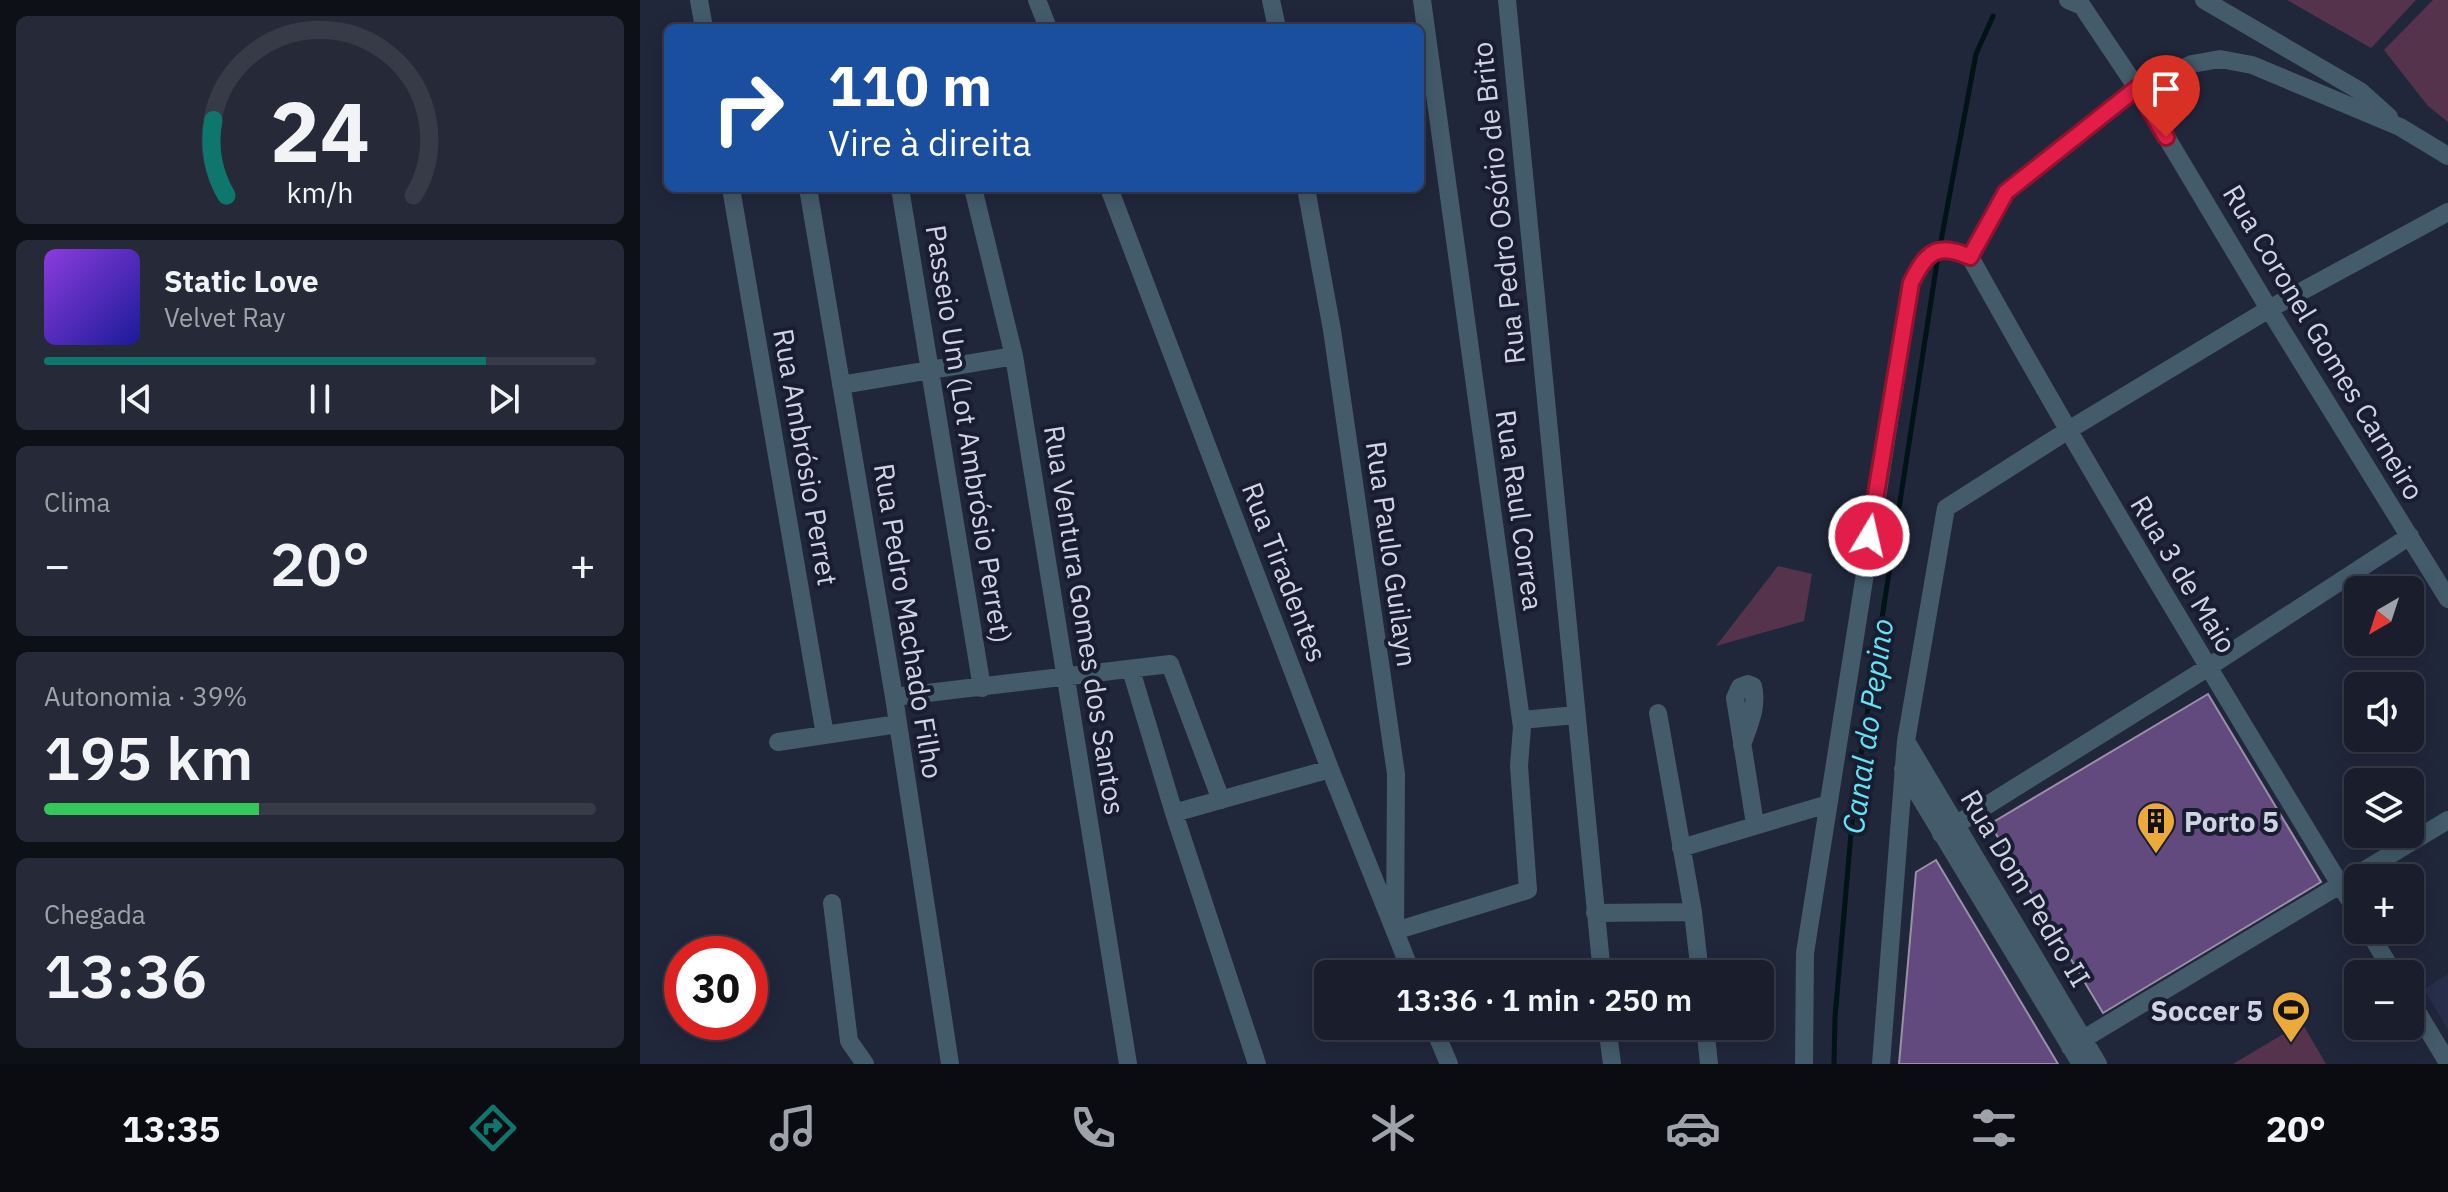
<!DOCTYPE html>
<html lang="pt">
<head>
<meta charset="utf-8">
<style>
  :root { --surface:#191d2c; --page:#262a38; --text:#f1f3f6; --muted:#9fa2a9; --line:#373b48; --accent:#0f766e }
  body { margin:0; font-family:"IBM Plex Sans",sans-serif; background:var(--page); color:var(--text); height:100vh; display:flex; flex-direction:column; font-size:30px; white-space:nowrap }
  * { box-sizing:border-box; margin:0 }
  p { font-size:26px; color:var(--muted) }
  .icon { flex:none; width:44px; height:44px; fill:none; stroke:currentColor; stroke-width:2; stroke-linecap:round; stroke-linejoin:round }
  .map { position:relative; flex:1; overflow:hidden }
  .drawer { display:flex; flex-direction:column; gap:16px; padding:16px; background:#0e1018; width:640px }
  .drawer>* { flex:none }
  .banner { position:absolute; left:24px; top:24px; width:760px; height:168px; border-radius:12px; box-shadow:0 4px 20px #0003,0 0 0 2px var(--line); background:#1a4fa0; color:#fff; overflow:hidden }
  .needle { width:52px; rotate:219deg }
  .controls { position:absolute; left:1704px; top:576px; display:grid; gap:16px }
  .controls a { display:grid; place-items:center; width:80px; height:80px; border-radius:12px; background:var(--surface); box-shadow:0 4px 20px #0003,0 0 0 2px var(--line); font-size:40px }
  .speed { position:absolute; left:24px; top:936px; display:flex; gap:16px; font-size:40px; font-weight:700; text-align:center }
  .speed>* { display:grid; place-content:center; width:104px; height:104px; border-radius:50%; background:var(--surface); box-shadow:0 4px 20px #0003,0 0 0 2px var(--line); line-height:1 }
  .speed .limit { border:12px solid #d22; background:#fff; color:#111 }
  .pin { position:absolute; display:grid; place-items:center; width:68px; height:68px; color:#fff; margin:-82px -34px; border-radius:50% 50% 50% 0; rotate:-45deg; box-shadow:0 0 8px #0007 }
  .pin .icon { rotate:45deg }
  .me { position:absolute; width:88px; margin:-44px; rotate:9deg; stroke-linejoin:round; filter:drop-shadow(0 0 6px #0008) }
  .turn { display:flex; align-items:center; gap:28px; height:168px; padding:0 32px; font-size:36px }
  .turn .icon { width:104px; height:104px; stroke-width:2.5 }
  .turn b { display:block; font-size:56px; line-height:68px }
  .big { font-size:60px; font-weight:600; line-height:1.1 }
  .drawer .card { flex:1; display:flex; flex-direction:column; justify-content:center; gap:12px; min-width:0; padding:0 28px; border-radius:12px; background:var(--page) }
  .drawer .dial { align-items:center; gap:0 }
  .dial svg { height:208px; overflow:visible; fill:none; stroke:var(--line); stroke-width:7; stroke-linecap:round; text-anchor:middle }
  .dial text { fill:var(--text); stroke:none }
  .song { display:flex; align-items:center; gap:24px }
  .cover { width:96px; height:96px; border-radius:12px; background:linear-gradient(135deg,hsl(270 70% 55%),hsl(240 70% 35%)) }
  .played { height:8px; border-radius:4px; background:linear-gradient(90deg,var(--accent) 80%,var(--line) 80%) }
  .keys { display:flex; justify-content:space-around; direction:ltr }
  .heat { display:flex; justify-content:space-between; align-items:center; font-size:44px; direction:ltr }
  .charge { height:12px; border-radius:6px; background:linear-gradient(90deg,#34c759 39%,var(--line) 0) }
  .trip { position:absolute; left:674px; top:960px; width:460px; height:80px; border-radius:12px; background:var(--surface); box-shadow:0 4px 20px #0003,0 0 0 2px var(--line); font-weight:600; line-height:80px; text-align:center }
  .dock { display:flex; height:128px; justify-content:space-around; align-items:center; background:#0a0c12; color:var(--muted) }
  .dock .icon { width:56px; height:56px }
  .dock .active { color:var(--accent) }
  .dock b { font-size:36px; color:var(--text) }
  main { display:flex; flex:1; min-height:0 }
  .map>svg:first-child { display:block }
</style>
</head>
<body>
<main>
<section class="drawer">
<div class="card dial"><svg viewBox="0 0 100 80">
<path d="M14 69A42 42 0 1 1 86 69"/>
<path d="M14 69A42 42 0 0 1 9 40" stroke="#0f766e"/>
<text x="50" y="56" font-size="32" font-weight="700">24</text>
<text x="50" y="72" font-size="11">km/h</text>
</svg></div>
<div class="card">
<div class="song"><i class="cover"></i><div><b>Static Love</b><p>Velvet Ray</p></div></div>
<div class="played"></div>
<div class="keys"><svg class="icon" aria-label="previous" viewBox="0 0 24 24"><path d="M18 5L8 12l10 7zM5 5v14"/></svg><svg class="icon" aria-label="pause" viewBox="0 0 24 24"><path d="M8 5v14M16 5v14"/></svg><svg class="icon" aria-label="next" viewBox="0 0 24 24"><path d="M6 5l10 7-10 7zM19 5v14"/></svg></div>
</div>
<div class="card"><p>Clima</p>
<div class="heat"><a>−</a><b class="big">20°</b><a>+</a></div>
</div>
<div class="card"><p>Autonomia · 39%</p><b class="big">195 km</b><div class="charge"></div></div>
<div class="card"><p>Chegada</p><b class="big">13:36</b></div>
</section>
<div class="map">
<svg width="1808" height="1064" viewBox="0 0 1808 1064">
  <rect width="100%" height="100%" fill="#21273b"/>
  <path fill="#282f4a" d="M1808,974V1030L1784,989Z"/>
  <path fill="#56334d" d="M1647,0H1776L1731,48Z
    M1793,0H1808V122L1788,106L1744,50Z
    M1138,566L1172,574L1164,621L1076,646Z
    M1662,1023L1686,1064H1593Z"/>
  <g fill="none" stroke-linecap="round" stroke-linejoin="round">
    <path stroke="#001316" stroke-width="5" d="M1300,246L1336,54L1353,16
      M1194,1064L1195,1017L1214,799L1298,256"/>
  </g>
  <path fill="#624a7e" stroke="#9a8fa8" stroke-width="2" d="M1568,694L1681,882L1463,1013L1350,824Z
    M1296,860L1418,1064H1259L1276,872Z"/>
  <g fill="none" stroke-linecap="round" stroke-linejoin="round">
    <path stroke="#435b6b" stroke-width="18" d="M59,0L64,28
      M397,0L408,28
      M631,0L637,28
      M867,0L962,974
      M1428,0L1442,6L1497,88L1629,309L1808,599
      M1564,0L1720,91L1749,117
      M91,188L185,735
      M168,188L254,697L310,1064
      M260,188L342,688
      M333,188L374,356L488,1064
      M469,188L690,769L772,974
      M666,188L692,330L756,774L755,931L888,890L879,766L882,727L782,0
      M1330,257C1454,480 1586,697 1718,914
      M1330,257L1366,192L1497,88L1552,64L1580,59L1612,65L1760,127L1808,156
      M201,385L374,356
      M491,670L534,813L617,1064
      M254,697L530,664L581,800
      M1018,713L1053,912L1060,974
      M881,720L936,715
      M1266,741L1458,1064
      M138,742L258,724
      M1102,745C1109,725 1118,707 1113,686L1108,684L1100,687L1095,698L1115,824
      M1263,769L1441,1064
      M534,813L690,769
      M1301,834L1567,668L1770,536
      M1041,848L1188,804
      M192,903L209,1041L225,1064
      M955,913L1053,912
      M1728,930L1754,974
      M1770,1000L1808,1063
      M793,1026L809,1064
      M967,1026L972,1064
      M1065,1026L1069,1064
      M1430,1047L1808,820
      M1164,1064L1165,953L1271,283C1286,251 1297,242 1330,257
      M1241,1064L1266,741L1306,508L1427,431L1629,309L1808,212"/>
  </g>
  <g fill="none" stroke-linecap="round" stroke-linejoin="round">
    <defs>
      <path id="route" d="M1229,536L1271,283C1286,252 1297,242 1330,257L1366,192L1497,88L1526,137"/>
    </defs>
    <use href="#route" stroke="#92132f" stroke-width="20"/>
    <use href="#route" stroke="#e11d48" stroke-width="14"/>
  </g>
  <defs>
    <symbol id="building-pin" viewBox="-11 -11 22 30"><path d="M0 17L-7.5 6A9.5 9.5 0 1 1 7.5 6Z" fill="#ebaa39" stroke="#181d31"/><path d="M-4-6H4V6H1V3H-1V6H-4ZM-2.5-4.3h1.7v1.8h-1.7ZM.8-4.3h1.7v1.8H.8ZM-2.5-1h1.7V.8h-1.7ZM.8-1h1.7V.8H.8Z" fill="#111"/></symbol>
    <symbol id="stadium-pin" viewBox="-11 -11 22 30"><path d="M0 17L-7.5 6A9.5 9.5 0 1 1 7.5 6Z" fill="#ebaa39" stroke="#181d31"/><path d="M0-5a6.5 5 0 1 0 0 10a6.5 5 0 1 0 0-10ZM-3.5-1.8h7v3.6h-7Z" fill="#111"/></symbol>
  </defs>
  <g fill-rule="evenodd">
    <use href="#building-pin" x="1494" y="799" width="44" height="60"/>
    <use href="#stadium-pin" x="1629" y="988" width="44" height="60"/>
  </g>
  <g text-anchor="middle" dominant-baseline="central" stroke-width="8" stroke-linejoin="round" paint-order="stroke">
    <g font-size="28" fill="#d0d4e2" stroke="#181d31">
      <text transform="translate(858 203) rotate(-96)">Rua Pedro Osório de Brito</text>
      <text transform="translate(1684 342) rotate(59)">Rua Coronel Gomes Carneiro</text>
      <text transform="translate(329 434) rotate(81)">Passeio Um (Lot Ambrósio Perret)</text>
      <text transform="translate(166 457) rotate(80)">Rua Ambrósio Perret</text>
      <text transform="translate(880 510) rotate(82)">Rua Raul Correa</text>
      <text transform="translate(752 554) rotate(82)">Rua Paulo Guilayn</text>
      <text transform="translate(645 572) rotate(69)">Rua Tiradentes</text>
      <text transform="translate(1544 574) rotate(59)">Rua 3 de Maio</text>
      <text transform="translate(445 620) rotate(81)">Rua Ventura Gomes dos Santos</text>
      <text transform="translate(269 621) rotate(81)">Rua Pedro Machado Filho</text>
      <text transform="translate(1386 888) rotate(59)">Rua Dom Pedro II</text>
    </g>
    <g font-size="28" font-weight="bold" fill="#d0d4e2" stroke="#181d31" text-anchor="start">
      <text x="1544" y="821">Porto 5</text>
      <text x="1623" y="1010" text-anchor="end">Soccer 5</text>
    </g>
    <g font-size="30" font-style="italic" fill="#62e6f5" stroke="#181d31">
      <text transform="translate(1227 726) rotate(-82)">Canal do Pepino</text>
    </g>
  </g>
</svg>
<div class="controls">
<a><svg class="needle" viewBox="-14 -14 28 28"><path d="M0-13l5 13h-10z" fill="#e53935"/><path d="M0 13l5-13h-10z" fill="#9fa2a9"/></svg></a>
<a><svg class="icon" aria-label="sound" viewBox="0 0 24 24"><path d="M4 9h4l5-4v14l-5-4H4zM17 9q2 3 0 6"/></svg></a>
<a><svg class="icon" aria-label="layers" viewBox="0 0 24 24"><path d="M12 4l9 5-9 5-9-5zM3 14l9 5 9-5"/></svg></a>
<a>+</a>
<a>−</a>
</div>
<div class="speed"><div class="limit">30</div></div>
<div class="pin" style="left:1526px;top:137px;background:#d93025"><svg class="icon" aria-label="arrive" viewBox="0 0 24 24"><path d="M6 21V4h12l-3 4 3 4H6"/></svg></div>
<svg class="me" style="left:1229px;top:536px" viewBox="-20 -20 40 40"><circle r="17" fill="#e11d48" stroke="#fff" stroke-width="3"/><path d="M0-11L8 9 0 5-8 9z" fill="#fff"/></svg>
<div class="trip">13:36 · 1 min · 250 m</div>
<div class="banner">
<div class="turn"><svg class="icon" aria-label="right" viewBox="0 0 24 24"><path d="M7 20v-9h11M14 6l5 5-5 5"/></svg><div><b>110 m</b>Vire à direita</div></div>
</div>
</div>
</main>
<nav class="dock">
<b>13:35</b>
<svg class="icon active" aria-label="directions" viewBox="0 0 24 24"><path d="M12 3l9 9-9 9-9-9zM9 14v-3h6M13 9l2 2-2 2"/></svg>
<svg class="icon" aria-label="music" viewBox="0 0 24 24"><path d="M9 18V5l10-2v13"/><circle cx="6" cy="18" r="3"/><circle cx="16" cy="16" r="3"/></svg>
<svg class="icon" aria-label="phone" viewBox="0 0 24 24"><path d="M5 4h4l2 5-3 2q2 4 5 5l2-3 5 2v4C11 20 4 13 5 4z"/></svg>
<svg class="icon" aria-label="climate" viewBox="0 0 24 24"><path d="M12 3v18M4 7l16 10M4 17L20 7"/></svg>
<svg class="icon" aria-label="car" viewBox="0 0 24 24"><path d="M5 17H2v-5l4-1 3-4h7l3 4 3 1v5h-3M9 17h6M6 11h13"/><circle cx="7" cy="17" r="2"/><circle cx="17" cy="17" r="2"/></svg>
<svg class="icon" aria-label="filters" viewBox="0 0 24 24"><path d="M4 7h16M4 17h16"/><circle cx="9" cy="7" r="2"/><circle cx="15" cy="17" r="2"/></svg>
<b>20°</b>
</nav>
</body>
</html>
